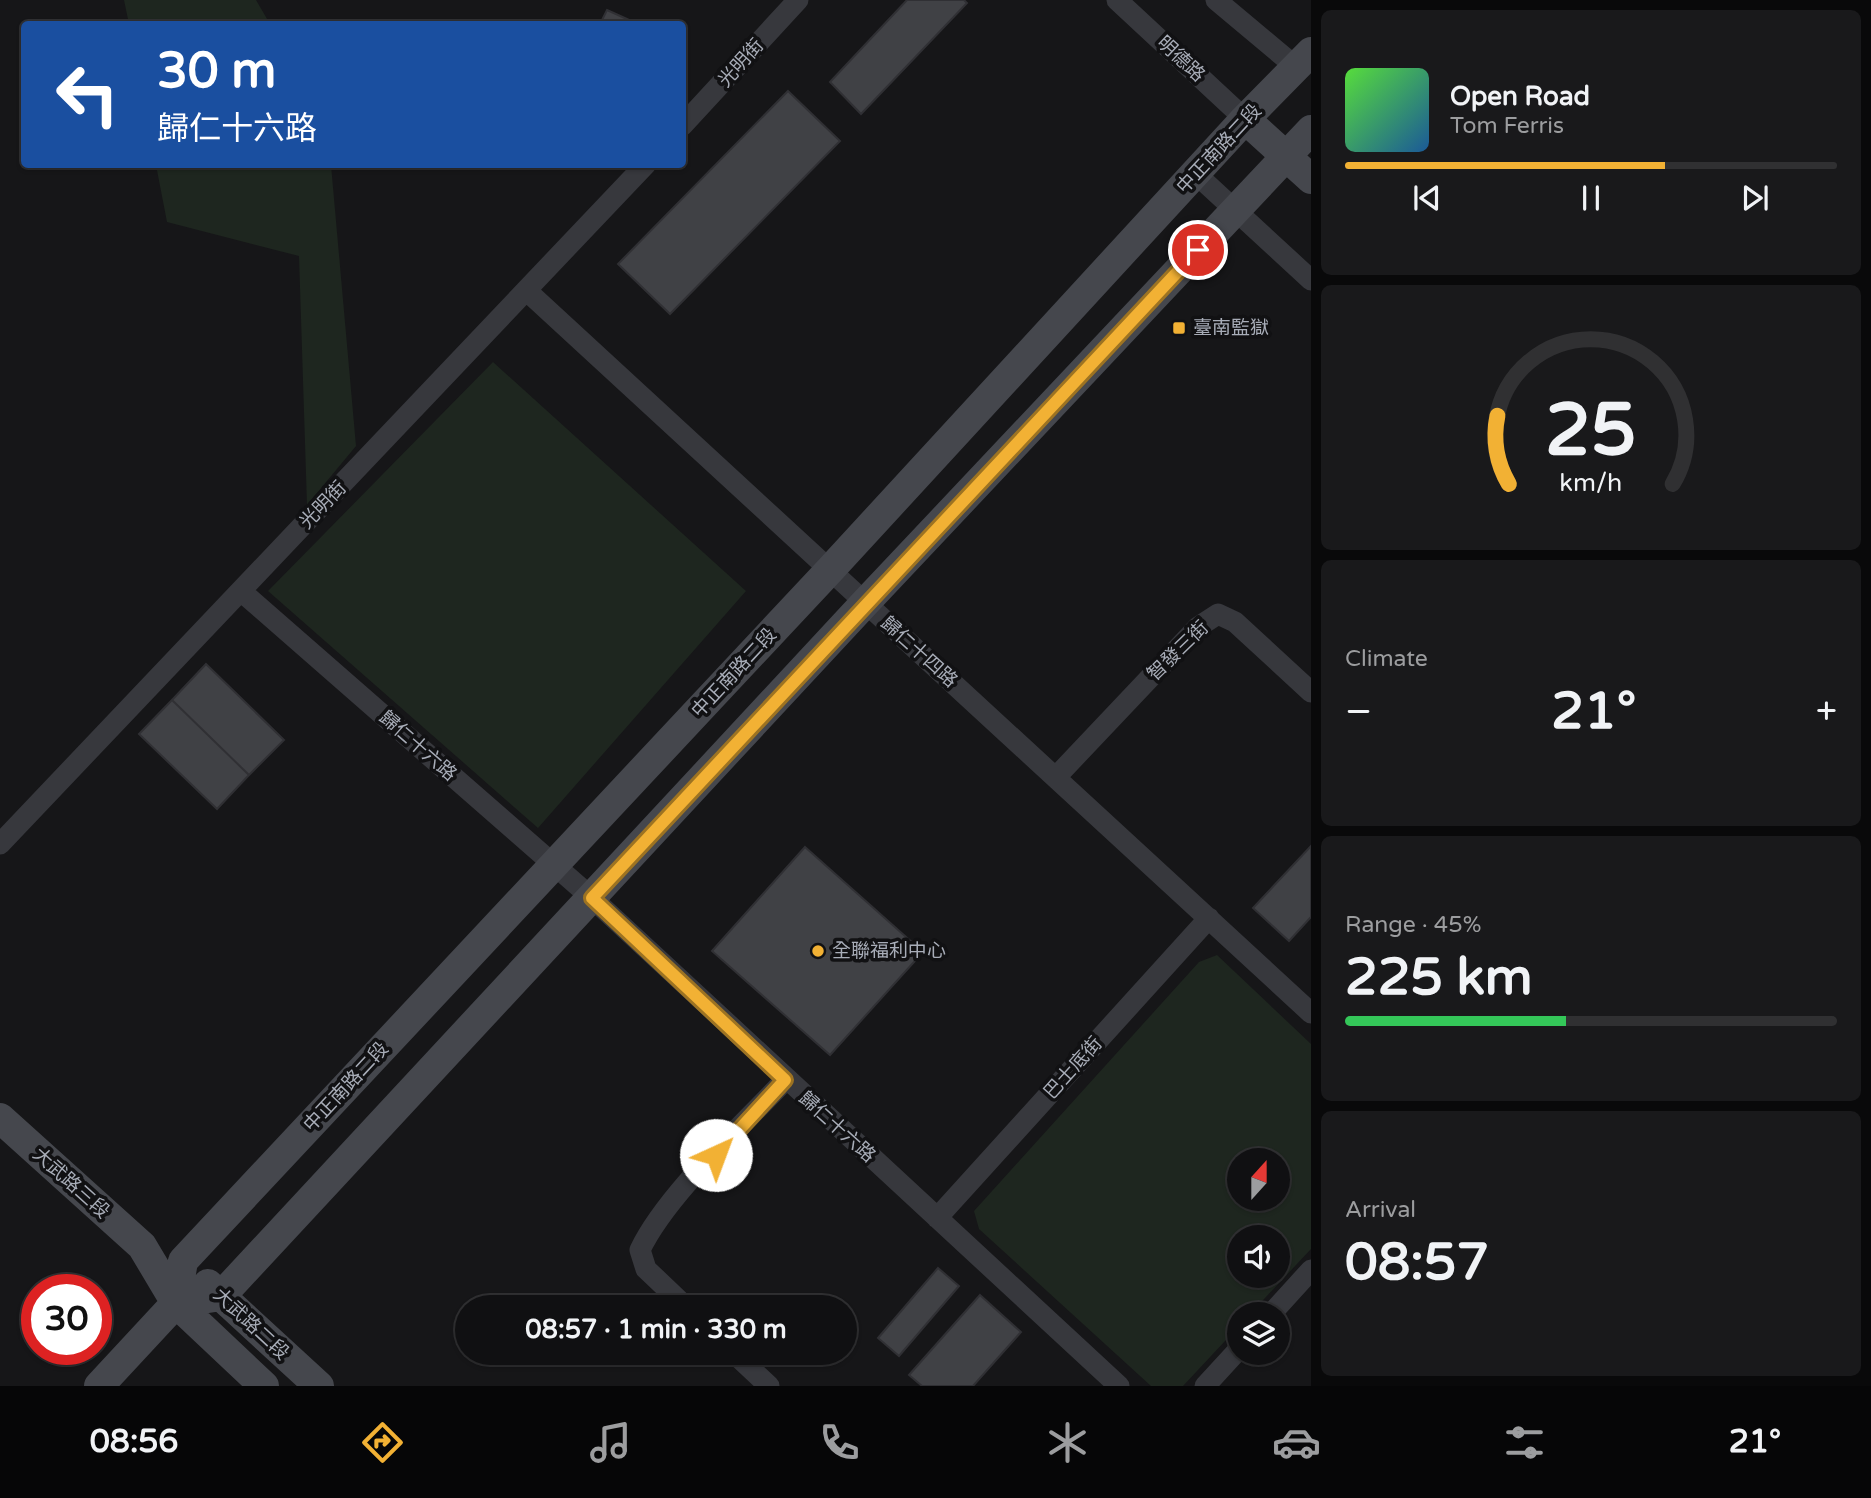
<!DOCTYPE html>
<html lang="en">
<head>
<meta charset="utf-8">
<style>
  :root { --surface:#101012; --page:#19191b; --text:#f1f3f6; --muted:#9c9d9f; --line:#303032; --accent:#f2b134 }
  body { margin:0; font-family:"Varela Round","Noto Sans TC",sans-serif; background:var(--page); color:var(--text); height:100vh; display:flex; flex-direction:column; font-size:26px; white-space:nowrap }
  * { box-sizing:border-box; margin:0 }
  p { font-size:23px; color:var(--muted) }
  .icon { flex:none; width:38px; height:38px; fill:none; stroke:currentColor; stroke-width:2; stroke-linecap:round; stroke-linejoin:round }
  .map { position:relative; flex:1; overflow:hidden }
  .sheet { display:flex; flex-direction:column; gap:10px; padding:10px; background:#09090a; width:560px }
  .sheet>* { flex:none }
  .banner { position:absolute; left:21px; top:21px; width:665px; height:147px; border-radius:7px; box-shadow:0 2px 5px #0004,0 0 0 2px var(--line); background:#1a4fa0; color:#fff; overflow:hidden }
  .needle { width:46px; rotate:21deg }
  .fabs { position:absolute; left:1227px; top:1148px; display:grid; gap:14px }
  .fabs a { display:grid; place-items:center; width:63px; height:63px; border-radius:50%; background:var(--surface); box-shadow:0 2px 5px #0004,0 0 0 2px var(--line); font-size:35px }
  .speed { position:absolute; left:21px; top:1274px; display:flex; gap:14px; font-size:35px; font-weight:700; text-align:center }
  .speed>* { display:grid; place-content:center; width:91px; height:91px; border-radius:50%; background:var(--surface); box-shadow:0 2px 5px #0004,0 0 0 2px var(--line); line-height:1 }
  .speed .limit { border:10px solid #d22; background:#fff; color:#111 }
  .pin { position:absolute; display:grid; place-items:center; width:60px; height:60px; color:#fff; margin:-30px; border:4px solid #fff; border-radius:50%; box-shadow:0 2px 7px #0007 }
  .me { position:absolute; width:77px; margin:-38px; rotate:43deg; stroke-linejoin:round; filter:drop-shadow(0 0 5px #0008) }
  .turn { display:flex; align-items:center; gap:24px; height:147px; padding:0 21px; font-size:32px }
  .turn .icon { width:91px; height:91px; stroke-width:2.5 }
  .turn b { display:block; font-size:49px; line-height:60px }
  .big { font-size:52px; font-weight:800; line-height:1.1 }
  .sheet .card { flex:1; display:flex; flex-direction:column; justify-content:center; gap:10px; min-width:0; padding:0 24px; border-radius:10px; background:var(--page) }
  .sheet .dial { align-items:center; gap:0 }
  .dial svg { height:182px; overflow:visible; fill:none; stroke:var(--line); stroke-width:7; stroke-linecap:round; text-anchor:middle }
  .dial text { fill:var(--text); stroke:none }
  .song { display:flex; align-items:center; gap:21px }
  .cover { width:84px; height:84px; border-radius:10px; background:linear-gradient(135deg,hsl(110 70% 55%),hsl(210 70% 35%)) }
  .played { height:7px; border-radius:4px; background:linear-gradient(90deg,var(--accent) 65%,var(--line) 65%) }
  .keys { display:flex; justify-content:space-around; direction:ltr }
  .heat { display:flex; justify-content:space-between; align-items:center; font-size:38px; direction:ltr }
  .charge { height:10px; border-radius:5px; background:linear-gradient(90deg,#34c759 45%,var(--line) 0) }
  .trip { position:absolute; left:455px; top:1295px; width:402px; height:70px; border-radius:35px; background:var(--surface); box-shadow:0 2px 5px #0004,0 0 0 2px var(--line); font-weight:800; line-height:70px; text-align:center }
  .dock { display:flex; height:112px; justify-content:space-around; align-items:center; background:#060607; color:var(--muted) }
  .dock .icon { width:49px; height:49px }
  .dock .selected { color:var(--accent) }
  .dock b { font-size:32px; color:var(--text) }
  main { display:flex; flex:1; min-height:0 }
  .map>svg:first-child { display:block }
</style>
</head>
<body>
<main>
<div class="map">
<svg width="1311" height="1386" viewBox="0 0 1311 1386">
  <rect width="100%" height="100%" fill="#161618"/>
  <path fill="#1e261f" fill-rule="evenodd" d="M124,0H256L270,24H129Z
    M156,165H331L356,446L307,505L299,256L167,222Z
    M493,362L746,591L538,828L268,591Z
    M1217,955L1311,1044V1249L1250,1314H1239V1326L1183,1386H1151L979,1229L974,1211L1199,962ZM1239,1160H1278V1199H1239ZM1239,1237H1278V1276H1239Z"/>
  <path fill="#404145" stroke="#303034" stroke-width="2" d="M907,0H964L967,3L861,114L830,82Z
    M607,10L638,24H600Z
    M788,91L840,141L670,314L618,264Z
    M206,664L284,740L249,775L172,700Z
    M172,700L249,775L217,809L139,734Z
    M1311,846V917L1289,941L1253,908Z
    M805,847L923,952L830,1055L712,951Z
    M938,1268L959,1286L899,1356L878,1338Z
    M980,1295L1021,1332L973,1386H922L909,1375Z"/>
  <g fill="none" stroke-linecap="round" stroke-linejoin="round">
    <path stroke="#37383d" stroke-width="21" d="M1117,0L1245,119
      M1216,0L1296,67
      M682,126L798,0
      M1196,174L1311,280
      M527,291L1311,1013
      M241,591L592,898L1119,1386
      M1056,777L1198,627L1218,614L1235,622L1311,692
      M0,844L646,164
      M937,1218L1209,918
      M686,1307L646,1269L640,1250C666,1195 742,1126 785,1080
      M1271,1314L1311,1270
      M734,1353L769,1386
      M1205,1386L1239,1349"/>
    <path stroke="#45474d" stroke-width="30" d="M1245,119L1311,179
      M0,1118L142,1246L176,1303L264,1386
      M208,1284L319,1386
      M176,1303L221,1296L864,604L1311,130
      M99,1386L176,1303L183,1261L829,571L1245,119L1311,52"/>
  </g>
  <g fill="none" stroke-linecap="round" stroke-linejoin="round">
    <defs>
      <path id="route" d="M716,1155L785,1080L592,898L1198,250"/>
    </defs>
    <use href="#route" stroke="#9d7322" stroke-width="18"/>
    <use href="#route" stroke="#f2b134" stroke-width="12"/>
  </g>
  <g fill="#f2b134" stroke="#111113" stroke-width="2.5">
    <rect x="1172" y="321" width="14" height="14" rx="3.5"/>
    <circle cx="818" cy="951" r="7"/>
  </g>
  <g text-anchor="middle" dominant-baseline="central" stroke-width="7" stroke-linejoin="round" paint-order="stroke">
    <g font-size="19" fill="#a8adb8" stroke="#111113">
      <text transform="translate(1181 59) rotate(43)">明德路</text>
      <text transform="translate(741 63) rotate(-48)">光明街</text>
      <text transform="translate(1219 149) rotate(-47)">中正南路二段</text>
      <text transform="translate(323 505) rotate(-46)">光明街</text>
      <text transform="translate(1178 651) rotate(-44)">智發三街</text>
      <text transform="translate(919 652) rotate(42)">歸仁十四路</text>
      <text transform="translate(734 673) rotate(-47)">中正南路二段</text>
      <text transform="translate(418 746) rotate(41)">歸仁十六路</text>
      <text transform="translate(1073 1068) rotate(-48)">巴士底街</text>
      <text transform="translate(346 1087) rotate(-47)">中正南路二段</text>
      <text transform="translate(837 1127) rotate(42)">歸仁十六路</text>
      <text transform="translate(71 1183) rotate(42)">大武路三段</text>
      <text transform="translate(251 1324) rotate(43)">大武路二段</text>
    </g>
    <g font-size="19" fill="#a8adb8" stroke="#111113" text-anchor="start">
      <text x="1193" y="328">臺南監獄</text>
      <text x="832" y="951">全聯福利中心</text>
    </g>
  </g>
</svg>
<div class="fabs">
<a><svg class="needle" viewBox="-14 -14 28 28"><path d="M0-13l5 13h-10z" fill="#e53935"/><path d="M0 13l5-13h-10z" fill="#9c9d9f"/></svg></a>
<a><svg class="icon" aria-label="sound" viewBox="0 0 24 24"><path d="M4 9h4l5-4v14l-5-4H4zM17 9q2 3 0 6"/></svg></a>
<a><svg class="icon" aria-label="layers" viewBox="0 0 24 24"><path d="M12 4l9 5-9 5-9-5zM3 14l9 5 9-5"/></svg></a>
</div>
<div class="speed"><div class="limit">30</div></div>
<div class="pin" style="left:1198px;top:250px;background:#d93025"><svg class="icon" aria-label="arrive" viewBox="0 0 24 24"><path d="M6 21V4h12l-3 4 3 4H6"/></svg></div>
<svg class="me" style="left:716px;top:1155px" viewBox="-20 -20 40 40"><circle r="19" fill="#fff"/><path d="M0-13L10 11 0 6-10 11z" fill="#f2b134"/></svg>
<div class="trip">08:57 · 1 min · 330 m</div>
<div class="banner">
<div class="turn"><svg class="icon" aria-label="left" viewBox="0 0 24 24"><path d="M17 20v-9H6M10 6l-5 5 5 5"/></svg><div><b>30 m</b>歸仁十六路</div></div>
</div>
</div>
<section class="sheet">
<div class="card">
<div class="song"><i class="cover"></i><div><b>Open Road</b><p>Tom Ferris</p></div></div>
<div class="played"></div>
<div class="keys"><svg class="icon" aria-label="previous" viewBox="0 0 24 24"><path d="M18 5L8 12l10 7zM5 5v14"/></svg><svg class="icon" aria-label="pause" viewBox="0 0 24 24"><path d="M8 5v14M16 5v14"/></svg><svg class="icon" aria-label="next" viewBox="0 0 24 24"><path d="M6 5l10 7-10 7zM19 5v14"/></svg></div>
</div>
<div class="card dial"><svg viewBox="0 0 100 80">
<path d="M14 69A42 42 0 1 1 86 69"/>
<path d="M14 69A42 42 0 0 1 9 39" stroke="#f2b134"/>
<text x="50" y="56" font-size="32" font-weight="700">25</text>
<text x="50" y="72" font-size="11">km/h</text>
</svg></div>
<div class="card"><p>Climate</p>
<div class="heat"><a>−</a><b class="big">21°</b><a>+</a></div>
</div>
<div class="card"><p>Range · 45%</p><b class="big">225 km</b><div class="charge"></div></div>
<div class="card"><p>Arrival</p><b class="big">08:57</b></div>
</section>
</main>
<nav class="dock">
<b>08:56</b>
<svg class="icon selected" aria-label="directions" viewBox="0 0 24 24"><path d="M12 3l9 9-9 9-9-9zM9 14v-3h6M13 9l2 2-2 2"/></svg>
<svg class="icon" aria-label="music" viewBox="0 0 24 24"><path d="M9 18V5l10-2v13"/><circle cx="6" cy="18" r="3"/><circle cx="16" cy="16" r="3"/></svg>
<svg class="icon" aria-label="phone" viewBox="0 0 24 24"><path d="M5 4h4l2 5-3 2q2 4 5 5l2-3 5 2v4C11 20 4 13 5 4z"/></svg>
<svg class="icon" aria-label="climate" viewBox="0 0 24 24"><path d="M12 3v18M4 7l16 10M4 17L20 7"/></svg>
<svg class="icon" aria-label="car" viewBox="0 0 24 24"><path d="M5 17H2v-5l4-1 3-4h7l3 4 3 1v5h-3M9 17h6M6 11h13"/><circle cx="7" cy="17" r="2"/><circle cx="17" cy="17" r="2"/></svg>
<svg class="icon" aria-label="filters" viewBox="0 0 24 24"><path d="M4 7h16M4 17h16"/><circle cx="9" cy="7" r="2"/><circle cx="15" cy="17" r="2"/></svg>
<b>21°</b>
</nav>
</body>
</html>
